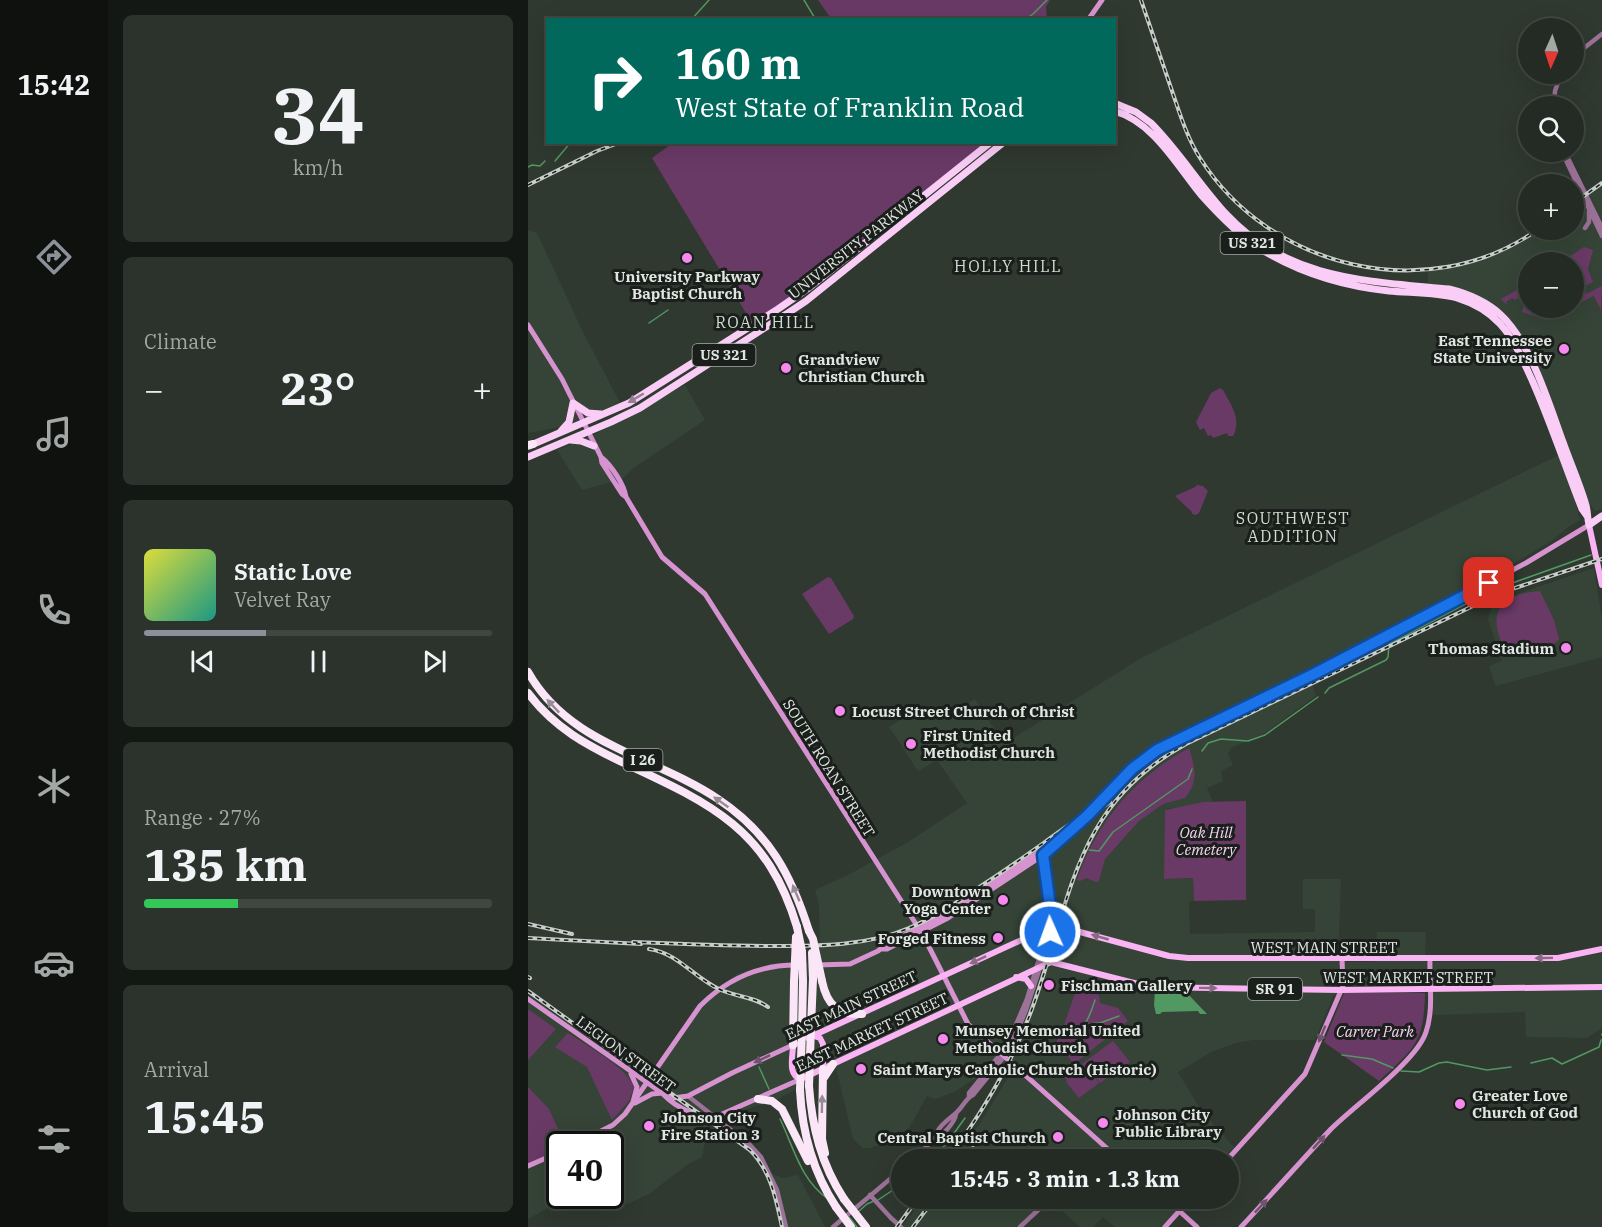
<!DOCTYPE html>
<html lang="en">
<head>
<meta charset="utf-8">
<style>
  :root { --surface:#232b24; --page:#2b332c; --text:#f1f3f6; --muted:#a3a7a6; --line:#404741; --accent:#8c9099 }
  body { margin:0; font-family:"IBM Plex Serif",serif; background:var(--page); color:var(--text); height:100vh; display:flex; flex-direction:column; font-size:22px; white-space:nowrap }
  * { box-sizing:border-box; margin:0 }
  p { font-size:20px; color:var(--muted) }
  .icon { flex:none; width:33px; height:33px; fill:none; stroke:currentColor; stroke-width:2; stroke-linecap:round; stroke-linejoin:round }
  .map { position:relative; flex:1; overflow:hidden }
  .sheet { display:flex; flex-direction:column; gap:15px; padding:15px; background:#131814; width:420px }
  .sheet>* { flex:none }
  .guide { position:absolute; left:18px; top:18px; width:570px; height:126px; border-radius:0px; box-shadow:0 6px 24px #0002,0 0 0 2px var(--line); background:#00695c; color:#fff; overflow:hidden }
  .needle { width:39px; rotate:183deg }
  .tools { position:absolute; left:990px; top:18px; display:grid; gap:12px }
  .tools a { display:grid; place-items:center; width:66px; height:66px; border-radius:50%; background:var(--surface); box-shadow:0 6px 24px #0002,0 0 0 2px var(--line); font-size:30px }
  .speed { position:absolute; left:18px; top:1131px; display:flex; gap:12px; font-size:30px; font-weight:700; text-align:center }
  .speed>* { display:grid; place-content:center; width:78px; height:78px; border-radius:50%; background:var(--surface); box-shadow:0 6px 24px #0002,0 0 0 2px var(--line); line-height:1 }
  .speed .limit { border:3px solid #111; border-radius:9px; background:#fff; color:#111 }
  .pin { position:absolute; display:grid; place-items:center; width:51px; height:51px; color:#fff; margin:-26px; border-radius:12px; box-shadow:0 3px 9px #0006 }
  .me { position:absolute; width:66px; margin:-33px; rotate:358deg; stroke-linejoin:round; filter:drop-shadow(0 0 4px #0008) }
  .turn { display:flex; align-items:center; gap:21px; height:126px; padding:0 30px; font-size:27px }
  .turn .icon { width:78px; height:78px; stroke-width:2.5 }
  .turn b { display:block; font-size:42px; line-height:51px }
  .big { font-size:45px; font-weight:700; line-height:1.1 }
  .sheet .tile { flex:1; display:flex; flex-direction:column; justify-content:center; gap:9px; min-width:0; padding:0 21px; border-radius:9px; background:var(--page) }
  .sheet .dial { align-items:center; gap:0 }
  .dial b { font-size:78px; line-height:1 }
  .song { display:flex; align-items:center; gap:18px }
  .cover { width:72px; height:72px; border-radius:9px; background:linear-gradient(135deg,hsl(60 70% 55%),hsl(170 70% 35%)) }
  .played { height:6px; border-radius:3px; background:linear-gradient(90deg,var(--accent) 35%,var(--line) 35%) }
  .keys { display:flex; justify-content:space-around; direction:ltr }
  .heat { display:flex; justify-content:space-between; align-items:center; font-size:33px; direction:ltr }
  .charge { height:9px; border-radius:4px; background:linear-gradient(90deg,#34c759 27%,var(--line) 0) }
  .trip { position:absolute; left:363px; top:1149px; width:348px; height:60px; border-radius:30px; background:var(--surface); box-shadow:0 6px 24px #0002,0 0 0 2px var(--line); font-weight:700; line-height:60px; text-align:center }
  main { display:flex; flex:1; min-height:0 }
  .dock { display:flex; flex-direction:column; width:108px; justify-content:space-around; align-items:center; background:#0e110e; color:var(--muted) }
  .dock .icon { width:42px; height:42px }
  .dock .on { color:var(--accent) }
  .dock b { font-size:27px; color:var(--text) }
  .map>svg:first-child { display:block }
</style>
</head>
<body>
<main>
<nav class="dock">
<b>15:42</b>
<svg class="icon on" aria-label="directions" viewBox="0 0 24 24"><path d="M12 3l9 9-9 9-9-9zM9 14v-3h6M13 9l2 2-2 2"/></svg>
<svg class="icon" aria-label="music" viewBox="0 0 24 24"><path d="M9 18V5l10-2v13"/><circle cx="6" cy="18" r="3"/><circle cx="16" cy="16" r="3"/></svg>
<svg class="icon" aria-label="phone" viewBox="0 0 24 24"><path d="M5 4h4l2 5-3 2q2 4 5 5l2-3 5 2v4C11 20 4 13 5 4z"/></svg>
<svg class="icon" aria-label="climate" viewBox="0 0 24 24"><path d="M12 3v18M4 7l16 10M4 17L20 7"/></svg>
<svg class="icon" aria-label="car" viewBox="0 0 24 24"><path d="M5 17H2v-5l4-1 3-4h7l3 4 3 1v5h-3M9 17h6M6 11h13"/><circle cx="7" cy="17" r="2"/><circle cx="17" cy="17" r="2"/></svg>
<svg class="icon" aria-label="filters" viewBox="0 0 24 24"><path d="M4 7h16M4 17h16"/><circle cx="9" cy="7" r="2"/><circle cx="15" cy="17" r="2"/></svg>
</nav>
<section class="sheet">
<div class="tile dial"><b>34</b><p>km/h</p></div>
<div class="tile"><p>Climate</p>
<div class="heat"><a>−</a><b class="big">23°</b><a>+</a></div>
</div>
<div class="tile">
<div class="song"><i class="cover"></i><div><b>Static Love</b><p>Velvet Ray</p></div></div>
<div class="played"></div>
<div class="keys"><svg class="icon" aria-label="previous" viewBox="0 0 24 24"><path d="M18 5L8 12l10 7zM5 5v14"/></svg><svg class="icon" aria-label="pause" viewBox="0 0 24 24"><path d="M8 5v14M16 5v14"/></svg><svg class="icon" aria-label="next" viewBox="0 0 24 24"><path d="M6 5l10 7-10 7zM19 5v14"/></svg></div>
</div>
<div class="tile"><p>Range · 27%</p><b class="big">135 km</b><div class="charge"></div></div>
<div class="tile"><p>Arrival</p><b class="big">15:45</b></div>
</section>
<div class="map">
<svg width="1074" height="1227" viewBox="0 0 1074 1227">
  <rect width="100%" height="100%" fill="#2f3930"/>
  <path fill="#354437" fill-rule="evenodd" d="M1074,184V509L1067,511L1059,500L991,334L954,300L900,287V271L935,265L954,259L979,249L1007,230H1046V203ZM1000,262H1046V308H1000Z
    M0,230L9,233L53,328L92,403L33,427L0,433Z
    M157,385L177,420L104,469L94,479L54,490L29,450L65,435Z
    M1031,455L1045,492L1052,520L1040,527L1025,540L990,561L780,671L788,696L737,733L703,748L700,754L705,765L693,771L695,781L679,788L685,802L638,809L637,879L665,878L666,901L661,902L662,934L787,932V909H775V879H813L810,962H847L849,932H898L897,962L1022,961L1074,953V1028L1059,1038L1000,1037L998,1036L997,1012L910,1015L905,1014L904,993L897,992L817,993L806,995L787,1040H725L708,1043L683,1052L650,1072L674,1112L706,1147L696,1160L424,1159L451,1125L484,1071L470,1058L458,1072L426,1092L407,1099L399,1096L381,1128L360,1142L341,1148H335L325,1139L308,1067L241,1104L230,1105L206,1115L181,1122L174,1157L160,1164L121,1194L100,1204L88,1200L83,1193L82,1144H32V1196H42L0,1219V995L108,1070L114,1074L120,1075L124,1072L170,1006L209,974L245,963L292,962L291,905L287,890L320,875L380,842L439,803L409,760L390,771L361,727L393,707L401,718L422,703L427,711L447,699L476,744L613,658Z
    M1066,568L1074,619V657L968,686L967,684L961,666L974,661L960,619L963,609L980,597Z
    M245,1174L255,1178L270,1175L297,1227H259Z
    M395,1199H520L489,1227H374Z
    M521,1199H661L635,1227H587L575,1217L565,1227H552Z"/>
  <path fill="#693a66" d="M290,0H522L518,7L519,19L304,20Z
    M146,142L459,143L279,286L224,323L124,158Z
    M1056,247L1065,250L1060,269L1065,282L1055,287L1058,294L1074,286L1073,310L1066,296L1046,306V262H1035V261Z
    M992,288L995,293L1000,290V308H1043L1019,320L994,312L996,305L990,298L987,300L984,298L978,302L979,305L973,299Z
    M692,388L695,390C703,405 714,419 705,436H700L699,433L685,438L683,435L680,436L676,428L672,430L668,422L683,393Z
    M669,485L675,486L680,491L671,513L668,515L664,514V512L647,496L667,487Z
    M300,577L303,578L326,616L325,619L301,634L274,594Z
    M1012,591L1026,620L1031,639C1020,653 995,650 978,651C957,614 972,594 1012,591Z
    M661,748C667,767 671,781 657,798L635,804L611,821L577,859L571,881L568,882L558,878L552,881L549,880C568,822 608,776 661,748Z
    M718,801V900L666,901L665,878L636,879L637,810L675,802Z
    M546,988L571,995L572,1003L590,1008L600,1021L546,1064L528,1042L533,1034L547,993Z
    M816,993H897C896,1044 886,1048 851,1081L796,1042Z
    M0,1009L28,1029L0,1060Z
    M40,1033C59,1046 97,1066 106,1087L101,1101L84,1120L59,1067L27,1047Z
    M585,1041L602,1062L572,1083L561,1070L571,1083L551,1098L538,1082L539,1080L536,1077Z
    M0,1087L21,1109L37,1144H32L31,1150L0,1164Z"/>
  <path fill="#529862" d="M627,991H657L679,1014H672L670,1011L634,1012L632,1014H628L626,1005Z"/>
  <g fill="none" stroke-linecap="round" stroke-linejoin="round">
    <path stroke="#529862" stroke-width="1.5" d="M276,0L288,20
      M163,20L181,0
      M496,20L505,14L519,0
      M27,161L43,142
      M0,167L4,165L12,166L17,161
      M121,323L140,310
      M797,693L801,688L858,660L860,657L861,644L962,591L1063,555
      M674,751L680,743L693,739L720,741L737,735L790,697
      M561,850L571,851L585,832L660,779L664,769
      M559,1024L572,1023L591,1016
      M535,1033C557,1032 561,1019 567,1000
      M1074,1035V1034
      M814,1055L844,1059L865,1068
      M1003,1063L1024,1058L1034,1064L1071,1047L1073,1040
      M231,1067L241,1089
      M873,1071L891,1072L911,1063L919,1062L959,1070L983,1067
      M252,1119C266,1148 272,1179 300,1199
      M403,1160L419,1143L437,1118
      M350,1200L374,1184
      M330,1212L339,1204L346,1201
      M321,1217L329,1227"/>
    <path stroke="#9d7298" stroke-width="4.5" d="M1046,56L1074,34
      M1026,106L1027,91L1033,74
      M1034,152L1074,236
      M1037,152L1074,228
      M1057,228L1061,222V211
      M160,1096L222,1145L233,1157L249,1190L258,1227
      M407,1138C409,1127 421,1119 428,1113C435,1107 437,1099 445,1095L475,1058L486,1039L498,1010L521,940L523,915L515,855L514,850L509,849L520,914L517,939L499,999L484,1034L475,1051L441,1093V1097
      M385,1160L407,1138C415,1136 427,1122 428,1114
      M572,1160L582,1151
      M342,1195L363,1218L373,1227
      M305,1227L374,1169
      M492,1227L523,1198"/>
    <path stroke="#d793d0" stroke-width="5" d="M560,20L574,0
      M0,325L34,379L73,457L74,463L94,494L98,497L134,557L177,594L395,935L440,1024L592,1160
      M73,457C83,465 96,484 98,497
      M354,949H359L420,918L520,852L522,848L560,815L604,769L629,749L862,635L998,563L1061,525
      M289,965L322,964L350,951L357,945L421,912L517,848H522
      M0,999L134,1093C148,1108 172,1120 192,1115L273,1079
      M103,1074L109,1087L105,1102
      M107,1103L124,1094L134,1093L145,1098L160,1096L204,1073L265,1045
      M47,1144L85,1125L97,1114L172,1006C199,979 230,965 268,965
      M699,1160L777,1074L815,986L814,959
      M0,1166L32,1152
      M637,1198L669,1227
      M637,1227L663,1198
      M713,1227C743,1195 773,1161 803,1129C827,1105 889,1061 898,1032C906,1009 901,982 902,959"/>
    <path stroke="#fab4f3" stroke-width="6" d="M1061,525L1074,585
      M488,977L498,979L503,986
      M286,1036L292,1038L295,1044V1069
      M280,1038L526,925L641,956L660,958H1030L1074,949
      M268,1044L265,1045C265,1057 259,1075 273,1079L523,962L622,987L813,990L1074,987"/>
    <path stroke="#facdf6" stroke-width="7" d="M586,103L608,112L623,123C651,151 672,186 699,215C760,280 839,281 921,289C941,294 958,301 973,315C1003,343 1021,404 1035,442C1042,462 1051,482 1057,502C1060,510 1059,517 1061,525L1074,516
      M586,111C626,122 649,166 674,196C691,215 709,234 731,248C771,273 814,286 861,291C883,293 908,292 929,298C945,303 961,312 972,324C987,340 995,361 1004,380C1023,423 1037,466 1054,509L1059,516
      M33,431L41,422L45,403L60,413L73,414
      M42,440L53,441L66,446
      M1,446L101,403L250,309L282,287L463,142
      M0,457L83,422L112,408L263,311L278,301L476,142"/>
    <path stroke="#fbe6f8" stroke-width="8" d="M0,445L5,444
      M0,672C41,745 126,756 190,799C241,833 263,874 281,931
      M0,693C26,728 60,746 98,764C184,804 240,830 269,927
      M294,981C299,1005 310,1015 334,1014
      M283,1027L285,979
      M274,1030L275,981
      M265,1045L266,982
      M295,1069L294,1139L297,1153
      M295,1079L305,1064
      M281,1086C284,1127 293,1164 316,1199
      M272,1090C274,1132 285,1172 308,1207
      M230,1099L244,1101L254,1109L280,1161"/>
    <defs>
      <path id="rail" d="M613,0C623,30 634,61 644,91C652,114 659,138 672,158C742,269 899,307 1009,230
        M0,185L69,151L93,142
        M1046,203L1074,183
        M0,924L44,934
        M0,938L113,944
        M105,942C152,944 199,946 246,946C292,946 339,946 381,928C408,917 432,901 456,884C484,866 511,846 538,827C552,817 568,813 582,802
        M121,949C150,953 165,977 191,989C207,997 225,996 240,1007
        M0,977L2,978
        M0,991L222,1150C243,1171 248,1199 254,1227
        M419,1160C455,1112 485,1062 505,1006C544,898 545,806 658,744L972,593L1074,559
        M436,1160L445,1148
        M369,1227L390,1198
        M385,1227L407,1198"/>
    </defs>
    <use href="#rail" stroke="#c8cec9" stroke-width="4"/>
    <use href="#rail" stroke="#1a1f1b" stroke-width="1.5" stroke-dasharray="4.5" stroke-linecap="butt"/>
    <path stroke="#fbe6f8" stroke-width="8" d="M269,927L274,951L275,981
      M281,931L285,939L294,981
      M284,953L285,979
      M266,982L268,937
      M281,1086L283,1027
      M272,1090L274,1030
      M316,1199L338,1227
      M308,1207L323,1227"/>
  </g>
  <defs><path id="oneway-solid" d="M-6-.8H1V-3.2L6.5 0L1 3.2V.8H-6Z" transform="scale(1.5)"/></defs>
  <use fill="#957f93" href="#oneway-solid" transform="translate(108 398) rotate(150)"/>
  <g fill="#968c95">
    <use href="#oneway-solid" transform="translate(25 706) rotate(-133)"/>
    <use href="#oneway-solid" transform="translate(193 802) rotate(-145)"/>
    <use href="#oneway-solid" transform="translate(268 893) rotate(-113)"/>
    <use href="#oneway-solid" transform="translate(294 1104) rotate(-89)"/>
  </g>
  <g fill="#8a6a87">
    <use href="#oneway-solid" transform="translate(572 937) rotate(-164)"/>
    <use href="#oneway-solid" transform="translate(1016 958) rotate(179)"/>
    <use href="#oneway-solid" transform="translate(450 960) rotate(155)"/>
    <use href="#oneway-solid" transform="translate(680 988) rotate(1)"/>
  </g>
  <g fill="#6f536c">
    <use href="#oneway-solid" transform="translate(794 1034) rotate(112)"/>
    <use href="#oneway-solid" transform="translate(234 1059) rotate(155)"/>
    <use href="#oneway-solid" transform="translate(791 1142) rotate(-48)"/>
    <use href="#oneway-solid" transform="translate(733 1206) rotate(-47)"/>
  </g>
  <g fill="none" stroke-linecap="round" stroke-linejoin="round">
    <defs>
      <path id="route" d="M522,932L523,913L515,855L560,815L604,769L629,750L786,674L961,583"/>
    </defs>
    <use href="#route" stroke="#114b97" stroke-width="15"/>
    <use href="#route" stroke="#1a73e8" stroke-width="10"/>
  </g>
  <g fill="#f689ee" stroke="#1a1f1b" stroke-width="2">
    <circle cx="159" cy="258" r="6"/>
    <circle cx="1036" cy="349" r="6"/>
    <circle cx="258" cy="368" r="6"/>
    <circle cx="1038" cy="648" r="6"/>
    <circle cx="312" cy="711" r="6"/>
    <circle cx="383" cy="744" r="6"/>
    <circle cx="475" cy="900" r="6"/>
    <circle cx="470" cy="938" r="6"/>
    <circle cx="521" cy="985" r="6"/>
    <circle cx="415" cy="1039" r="6"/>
    <circle cx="333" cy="1069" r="6"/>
    <circle cx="932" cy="1104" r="6"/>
    <circle cx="575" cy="1123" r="6"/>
    <circle cx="121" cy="1126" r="6"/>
    <circle cx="530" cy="1137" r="6"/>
  </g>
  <g text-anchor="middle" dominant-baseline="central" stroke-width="6" stroke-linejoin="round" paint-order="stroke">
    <g fill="#1a1f1b" stroke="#a4aaa5" stroke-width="1.5">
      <rect x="692.5" y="232" width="63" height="22" rx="4.5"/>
      <rect x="164.5" y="344" width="63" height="22" rx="4.5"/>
      <rect x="95.5" y="749" width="39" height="22" rx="4.5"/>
      <rect x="720" y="978" width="54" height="22" rx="4.5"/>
    </g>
    <g font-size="14" font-weight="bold" fill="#dfe5e0">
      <text x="724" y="243">US 321</text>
      <text x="196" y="355">US 321</text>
      <text x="115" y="760">I 26</text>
      <text x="747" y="989">SR 91</text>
    </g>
    <g font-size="15" fill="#dfe5e0" stroke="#1a1f1b">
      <text transform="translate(328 244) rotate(-38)">UNIVERSITY PARKWAY</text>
      <text transform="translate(301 768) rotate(58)">SOUTH ROAN STREET</text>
      <text x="796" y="947">WEST MAIN STREET</text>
      <text x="880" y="977">WEST MARKET STREET</text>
      <text transform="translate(323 1005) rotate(-25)">EAST MAIN STREET</text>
      <text transform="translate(344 1032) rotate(-25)">EAST MARKET STREET</text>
      <text transform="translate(98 1054) rotate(36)">LEGION STREET</text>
    </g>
    <g font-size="15" font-weight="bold" fill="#dfe5e0" stroke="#1a1f1b" text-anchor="start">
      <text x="159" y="276" text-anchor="middle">University Parkway<tspan x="159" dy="17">Baptist Church</tspan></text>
      <text x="1024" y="340" text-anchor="end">East Tennessee<tspan x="1024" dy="17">State University</tspan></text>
      <text x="270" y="359">Grandview<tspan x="270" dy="17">Christian Church</tspan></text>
      <text x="1026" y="648" text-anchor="end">Thomas Stadium</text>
      <text x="324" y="711">Locust Street Church of Christ</text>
      <text x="395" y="735">First United<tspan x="395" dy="17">Methodist Church</tspan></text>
      <text x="463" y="891" text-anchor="end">Downtown<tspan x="463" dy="17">Yoga Center</tspan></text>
      <text x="458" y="938" text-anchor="end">Forged Fitness</text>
      <text x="533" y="985">Fischman Gallery</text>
      <text x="427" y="1030">Munsey Memorial United<tspan x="427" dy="17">Methodist Church</tspan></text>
      <text x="345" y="1069">Saint Marys Catholic Church (Historic)</text>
      <text x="944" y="1095">Greater Love<tspan x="944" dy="17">Church of God</tspan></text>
      <text x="587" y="1114">Johnson City<tspan x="587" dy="17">Public Library</tspan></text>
      <text x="133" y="1117">Johnson City<tspan x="133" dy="17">Fire Station 3</tspan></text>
      <text x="518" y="1137" text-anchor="end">Central Baptist Church</text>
    </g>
    <g font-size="15" font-style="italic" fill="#f5d3f1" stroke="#1a1f1b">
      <text x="678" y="832">Oak Hill<tspan x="678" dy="17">Cemetery</tspan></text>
      <text x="847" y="1031">Carver Park</text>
    </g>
    <g font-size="16" letter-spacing="1.5" fill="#cedbd0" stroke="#1a1f1b">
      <text x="480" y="266">HOLLY HILL</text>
      <text x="237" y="322">ROAN HILL</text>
      <text x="765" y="518">SOUTHWEST<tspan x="765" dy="18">ADDITION</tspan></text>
    </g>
  </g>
</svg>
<div class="tools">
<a><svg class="needle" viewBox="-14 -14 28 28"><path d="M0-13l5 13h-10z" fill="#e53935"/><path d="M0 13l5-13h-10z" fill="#a3a7a6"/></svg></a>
<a><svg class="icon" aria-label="search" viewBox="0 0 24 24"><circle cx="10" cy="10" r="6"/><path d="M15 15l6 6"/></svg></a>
<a>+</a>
<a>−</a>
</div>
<div class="speed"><div class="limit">40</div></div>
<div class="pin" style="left:961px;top:583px;background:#d93025"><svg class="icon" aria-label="arrive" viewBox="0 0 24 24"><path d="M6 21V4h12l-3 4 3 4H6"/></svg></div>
<svg class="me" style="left:522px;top:932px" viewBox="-20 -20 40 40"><circle r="17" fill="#1a73e8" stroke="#fff" stroke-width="3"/><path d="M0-11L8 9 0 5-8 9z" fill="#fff"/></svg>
<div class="trip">15:45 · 3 min · 1.3 km</div>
<div class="guide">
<div class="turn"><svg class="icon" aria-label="right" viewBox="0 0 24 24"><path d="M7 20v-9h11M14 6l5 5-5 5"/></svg><div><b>160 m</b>West State of Franklin Road</div></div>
</div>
</div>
</main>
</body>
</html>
